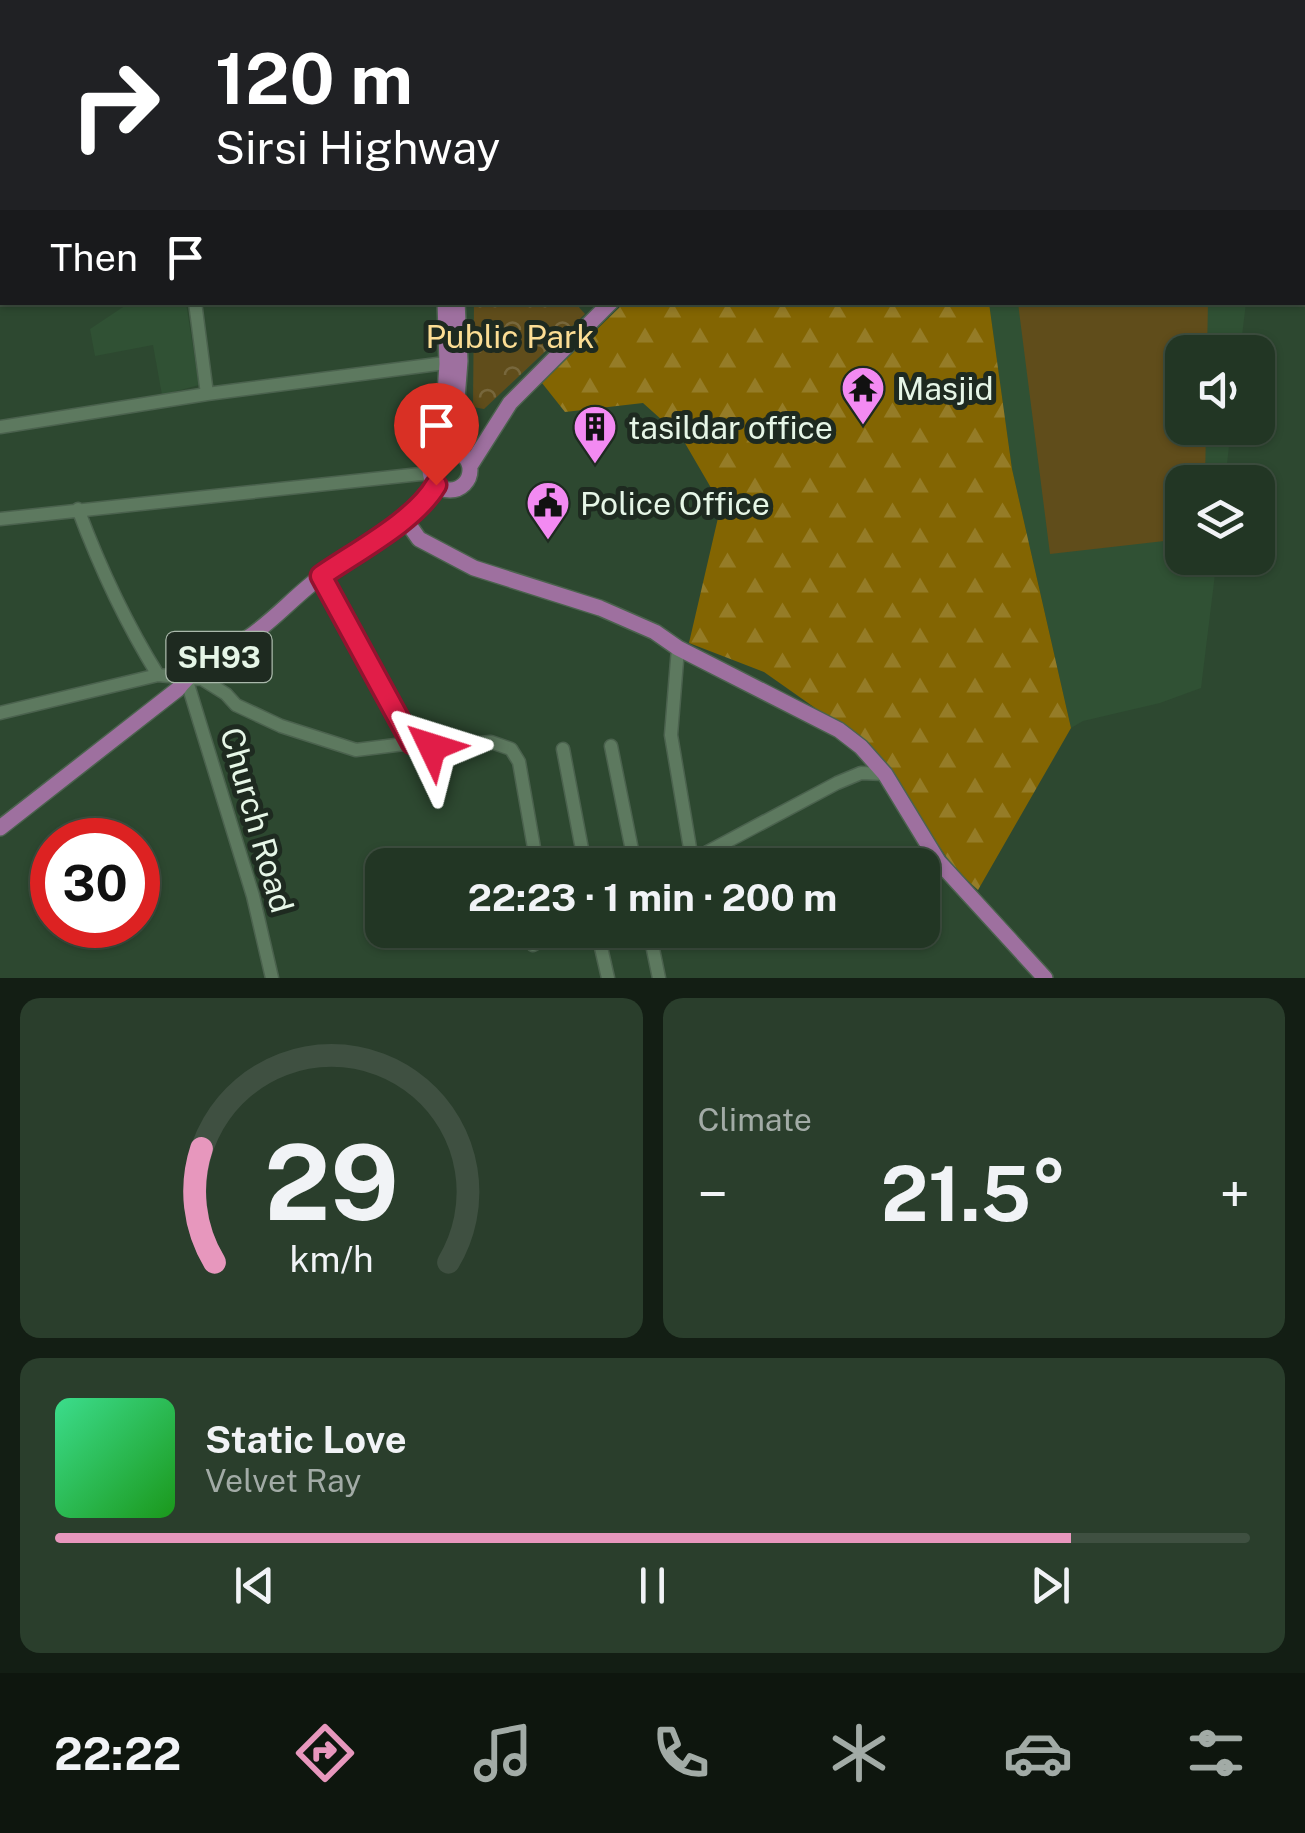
<!DOCTYPE html>
<html lang="en">
<head>
<meta charset="utf-8">
<style>
  :root { --surface:#223624; --page:#2a3e2c; --text:#f1f3f6; --muted:#a2aba6; --line:#3f5041; --accent:#e797bd }
  body { margin:0; font-family:"Public Sans",sans-serif; background:var(--page); color:var(--text); height:100vh; display:flex; flex-direction:column; font-size:38px; white-space:nowrap }
  * { box-sizing:border-box; margin:0 }
  p { font-size:32px; color:var(--muted) }
  .icon { flex:none; width:55px; height:55px; fill:none; stroke:currentColor; stroke-width:2; stroke-linecap:round; stroke-linejoin:round }
  .map { position:relative; height:978px; overflow:hidden }
  .panel { display:flex; flex-direction:column; gap:20px; padding:20px; background:#131e14; flex:1 }
  .panel>* { flex:none }
  .top-card { position:absolute; left:0px; top:0px; width:1305px; height:305px; box-shadow:0 2px 8px #0004,0 0 0 2px var(--line); background:#202124; color:#fff; overflow:hidden }
  .controls { position:absolute; left:1165px; top:335px; display:grid; gap:20px }
  .controls a { display:grid; place-items:center; width:110px; height:110px; border-radius:20px; background:var(--surface); box-shadow:0 2px 8px #0004,0 0 0 2px var(--line); font-size:50px }
  .speed { position:absolute; left:30px; top:818px; display:flex; gap:20px; font-size:50px; font-weight:700; text-align:center }
  .speed>* { display:grid; place-content:center; width:130px; height:130px; border-radius:50%; background:var(--surface); box-shadow:0 2px 8px #0004,0 0 0 2px var(--line); line-height:1 }
  .speed .limit { border:15px solid #d22; background:#fff; color:#111 }
  .pin { position:absolute; display:grid; place-items:center; width:85px; height:85px; color:#fff; margin:-102px -42px; border-radius:50% 50% 50% 0; rotate:-45deg; box-shadow:0 0 10px #0007 }
  .pin .icon { rotate:45deg }
  .me { position:absolute; width:110px; margin:-55px; rotate:311deg; stroke-linejoin:round; filter:drop-shadow(0 0 8px #0008) }
  .turn { display:flex; align-items:center; gap:35px; height:210px; padding:0 50px; font-size:45px }
  .turn .icon { width:130px; height:130px; stroke-width:2.5 }
  .turn b { display:block; font-size:70px; line-height:85px }
  .then { display:flex; align-items:center; height:95px; padding:0 50px; background:#0003; gap:20px; font-size:38px }
  .big { font-size:75px; font-weight:700; line-height:1.1 }
  .panel .card { flex:1; display:flex; flex-direction:column; justify-content:center; gap:15px; min-width:0; padding:0 35px; border-radius:20px; background:var(--page) }
  .panel .dial { align-items:center; gap:0 }
  .dial svg { height:260px; overflow:visible; fill:none; stroke:var(--line); stroke-width:7; stroke-linecap:round; text-anchor:middle }
  .dial text { fill:var(--text); stroke:none }
  .song { display:flex; align-items:center; gap:30px }
  .cover { width:120px; height:120px; border-radius:15px; background:linear-gradient(135deg,hsl(150 70% 55%),hsl(120 70% 35%)) }
  .played { height:10px; border-radius:5px; background:linear-gradient(90deg,var(--accent) 85%,var(--line) 85%) }
  .keys { display:flex; justify-content:space-around; direction:ltr }
  .heat { display:flex; justify-content:space-between; align-items:center; font-size:55px; direction:ltr }
  .panel .tiles { flex:1; display:grid; gap:20px; grid-template-columns:1fr 1fr }
  .card:last-child { grid-column:span 2 }
  .trip { position:absolute; left:365px; top:848px; width:575px; height:100px; border-radius:20px; background:var(--surface); box-shadow:0 2px 8px #0004,0 0 0 2px var(--line); font-weight:700; line-height:100px; text-align:center }
  .dock { display:flex; height:160px; justify-content:space-around; align-items:center; background:#0e160e; color:var(--muted) }
  .dock .icon { width:70px; height:70px }
  .dock .active { color:var(--accent) }
  .dock b { font-size:45px; color:var(--text) }
  .map>svg:first-child { display:block }
</style>
</head>
<body>
<div class="map">
<svg width="1305" height="978" viewBox="0 0 1305 978">
  <defs>
    <pattern id="forest-firs" width="22" height="20" patternUnits="userSpaceOnUse" patternTransform="scale(2.5)"><rect width="22" height="20" fill="#836502"/><path d="M5 1l3.5 6h-7zM16 11l3.5 6h-7z" fill="#957c27"/></pattern>
    <pattern id="park-crowns" width="20" height="18" patternUnits="userSpaceOnUse" patternTransform="scale(2.5)"><rect width="20" height="18" fill="#604d1b"/><path d="M2 6a3 3 0 1 1 6 0M12 15a3 3 0 1 1 6 0" fill="none" stroke="#77673c"/></pattern>
  </defs>
  <rect width="100%" height="100%" fill="#2d4830"/>
  <path fill="#305134" d="M129,303H186L199,385L162,395L153,345L95,356L90,329Z
    M989,303H1246L1240,352H1182V428H1231L1225,482H1182V558H1217L1201,688L1160,703L1083,721L1071,728L1012,469Z"/>
  <path fill="url(#forest-firs)" d="M624,303H989L1012,469L1071,728L978,890L954,868L893,779L855,736L764,672L689,643L721,505L682,438L643,403L565,412L542,383Z"/>
  <path fill="url(#park-crowns)" d="M474,303H575L585,314L484,409L473,407Z"/>
  <path fill="#604d1b" d="M1018,303H1208L1207,352H1182V428H1206L1205,482H1182V539L1050,554Z"/>
  <g fill="none" stroke-linecap="round" stroke-linejoin="round">
    <defs>
      <path id="minor" d="M500,0V2
        M639,0V2
        M13,2V0
        M115,2V0
        M742,2V0
        M195,302L207,394
        M0,427L207,394L453,362
        M78,509C100,568 125,622 158,675
        M0,519L430,473
        M321,575L412,743L433,747L491,742L511,749L519,762L537,865
        M678,648L671,735L692,860
        M186,678L253,896L272,978
        M0,713L158,675L202,679L226,694L236,705L281,726L356,750L412,743
        M611,746L635,865
        M563,749L585,865
        M683,865L837,783L861,773L885,774
        M597,930L608,978
        M649,930L659,978
        M533,945L560,930"/>
      <path id="major" d="M385,0V2
        M0,9H2
        M1302,17L1305,16
        M430 470a20 20 0 1 1 40 0a20 20 0 1 1-40 0Z
        M453,450L460,361L457,302
        M441,452L447,364L445,302
        M470,466L510,403L611,302
        M405,519L419,539L474,568L600,608L655,632L678,648L839,730L861,747L885,774L938,861L1045,978
        M0,828L178,689C194,666 224,655 246,639C274,621 296,594 323,575C360,547 412,526 436,485"/>
    </defs>
    <use href="#minor" stroke="#4b624e" stroke-width="15"/>
    <use href="#major" stroke="#4b624e" stroke-width="18"/>
    <use href="#minor" stroke="#5d795f" stroke-width="12"/>
    <use href="#major" stroke="#9e709f" stroke-width="15"/>
  </g>
  <g fill="none" stroke-linecap="round" stroke-linejoin="round">
    <defs>
      <path id="route" d="M432,747L412,743L321,576C357,551 415,521 436,485"/>
    </defs>
    <use href="#route" stroke="#92132f" stroke-width="25"/>
    <use href="#route" stroke="#e11d48" stroke-width="18"/>
  </g>
  <defs>
    <symbol id="temple-pin" viewBox="-11 -11 22 30"><path d="M0 17L-7.5 6A9.5 9.5 0 1 1 7.5 6Z" fill="#f38af2" stroke="#1e2a20"/><path d="M0-6L5-2H3V0L6.5 2.5H4V6H1.5V3h-3V6H-4V2.5H-6.5L-3 0V-2H-5Z" fill="#111"/></symbol>
    <symbol id="building-pin" viewBox="-11 -11 22 30"><path d="M0 17L-7.5 6A9.5 9.5 0 1 1 7.5 6Z" fill="#f38af2" stroke="#1e2a20"/><path d="M-4-6H4V6H1V3H-1V6H-4ZM-2.5-4.3h1.7v1.8h-1.7ZM.8-4.3h1.7v1.8H.8ZM-2.5-1h1.7V.8h-1.7ZM.8-1h1.7V.8H.8Z" fill="#111"/></symbol>
    <symbol id="civic-pin" viewBox="-11 -11 22 30"><path d="M0 17L-7.5 6A9.5 9.5 0 1 1 7.5 6Z" fill="#f38af2" stroke="#1e2a20"/><path d="M-.6-6.5H3V-4.5H.6V-3L4-1V1h2V6H-6V1h2V-1L-.6-3ZM-1.2 2.5V6h2.4V2.5Z" fill="#111"/></symbol>
  </defs>
  <g fill-rule="evenodd">
    <use href="#temple-pin" x="838" y="363" width="50" height="68"/>
    <use href="#building-pin" x="570" y="402" width="50" height="68"/>
    <use href="#civic-pin" x="523" y="478" width="50" height="68"/>
  </g>
  <g text-anchor="middle" dominant-baseline="central" stroke-width="10" stroke-linejoin="round" paint-order="stroke">
    <rect fill="#1e2a20" stroke="#aab9ab" stroke-width="2.5" x="166.5" y="632" width="105" height="50" rx="8"/>
    <g font-size="30" font-weight="bold" fill="#e6f6e7">
      <text x="219" y="657">SH93</text>
    </g>
    <g font-size="32" fill="#fcdd94" stroke="#1e2a20">
      <text x="510" y="336">Public Park</text>
    </g>
    <g font-size="32" fill="#e6f6e7" stroke="#1e2a20" text-anchor="start">
      <text x="896" y="388">Masjid</text>
      <text x="628" y="427">tasildar office</text>
      <text x="580" y="503">Police Office</text>
    </g>
    <g font-size="32" fill="#e6f6e7" stroke="#1e2a20">
      <text transform="translate(257 820) rotate(74)">Church Road</text>
    </g>
  </g>
</svg>
<div class="controls">
<a><svg class="icon" aria-label="sound" viewBox="0 0 24 24"><path d="M4 9h4l5-4v14l-5-4H4zM17 9q2 3 0 6"/></svg></a>
<a><svg class="icon" aria-label="layers" viewBox="0 0 24 24"><path d="M12 4l9 5-9 5-9-5zM3 14l9 5 9-5"/></svg></a>
</div>
<div class="speed"><div class="limit">30</div></div>
<div class="pin" style="left:436px;top:485px;background:#d93025"><svg class="icon" aria-label="arrive" viewBox="0 0 24 24"><path d="M6 21V4h12l-3 4 3 4H6"/></svg></div>
<svg class="me" style="left:432px;top:747px" viewBox="-20 -20 40 40"><path d="M0-17L14 15 0 8-14 15z" fill="#e11d48" stroke="#fff" stroke-width="4"/></svg>
<div class="trip">22:23 · 1 min · 200 m</div>
<div class="top-card">
<div class="turn"><svg class="icon" aria-label="right" viewBox="0 0 24 24"><path d="M7 20v-9h11M14 6l5 5-5 5"/></svg><div><b>120 m</b>Sirsi Highway</div></div>
<div class="then">Then<svg class="icon" aria-label="arrive" viewBox="0 0 24 24"><path d="M6 21V4h12l-3 4 3 4H6"/></svg></div>
</div>
</div>
<section class="panel">
<div class="tiles">
<div class="card dial"><svg viewBox="0 0 100 80">
<path d="M14 69A42 42 0 1 1 86 69"/>
<path d="M14 69A42 42 0 0 1 10 34" stroke="#e797bd"/>
<text x="50" y="56" font-size="32" font-weight="700">29</text>
<text x="50" y="72" font-size="11">km/h</text>
</svg></div>
<div class="card"><p>Climate</p>
<div class="heat"><a>−</a><b class="big">21.5°</b><a>+</a></div>
</div>
<div class="card">
<div class="song"><i class="cover"></i><div><b>Static Love</b><p>Velvet Ray</p></div></div>
<div class="played"></div>
<div class="keys"><svg class="icon" aria-label="previous" viewBox="0 0 24 24"><path d="M18 5L8 12l10 7zM5 5v14"/></svg><svg class="icon" aria-label="pause" viewBox="0 0 24 24"><path d="M8 5v14M16 5v14"/></svg><svg class="icon" aria-label="next" viewBox="0 0 24 24"><path d="M6 5l10 7-10 7zM19 5v14"/></svg></div>
</div>
</div>
</section>
<nav class="dock">
<b>22:22</b>
<svg class="icon active" aria-label="directions" viewBox="0 0 24 24"><path d="M12 3l9 9-9 9-9-9zM9 14v-3h6M13 9l2 2-2 2"/></svg>
<svg class="icon" aria-label="music" viewBox="0 0 24 24"><path d="M9 18V5l10-2v13"/><circle cx="6" cy="18" r="3"/><circle cx="16" cy="16" r="3"/></svg>
<svg class="icon" aria-label="phone" viewBox="0 0 24 24"><path d="M5 4h4l2 5-3 2q2 4 5 5l2-3 5 2v4C11 20 4 13 5 4z"/></svg>
<svg class="icon" aria-label="climate" viewBox="0 0 24 24"><path d="M12 3v18M4 7l16 10M4 17L20 7"/></svg>
<svg class="icon" aria-label="car" viewBox="0 0 24 24"><path d="M5 17H2v-5l4-1 3-4h7l3 4 3 1v5h-3M9 17h6M6 11h13"/><circle cx="7" cy="17" r="2"/><circle cx="17" cy="17" r="2"/></svg>
<svg class="icon" aria-label="filters" viewBox="0 0 24 24"><path d="M4 7h16M4 17h16"/><circle cx="9" cy="7" r="2"/><circle cx="15" cy="17" r="2"/></svg>
</nav>
</body>
</html>
